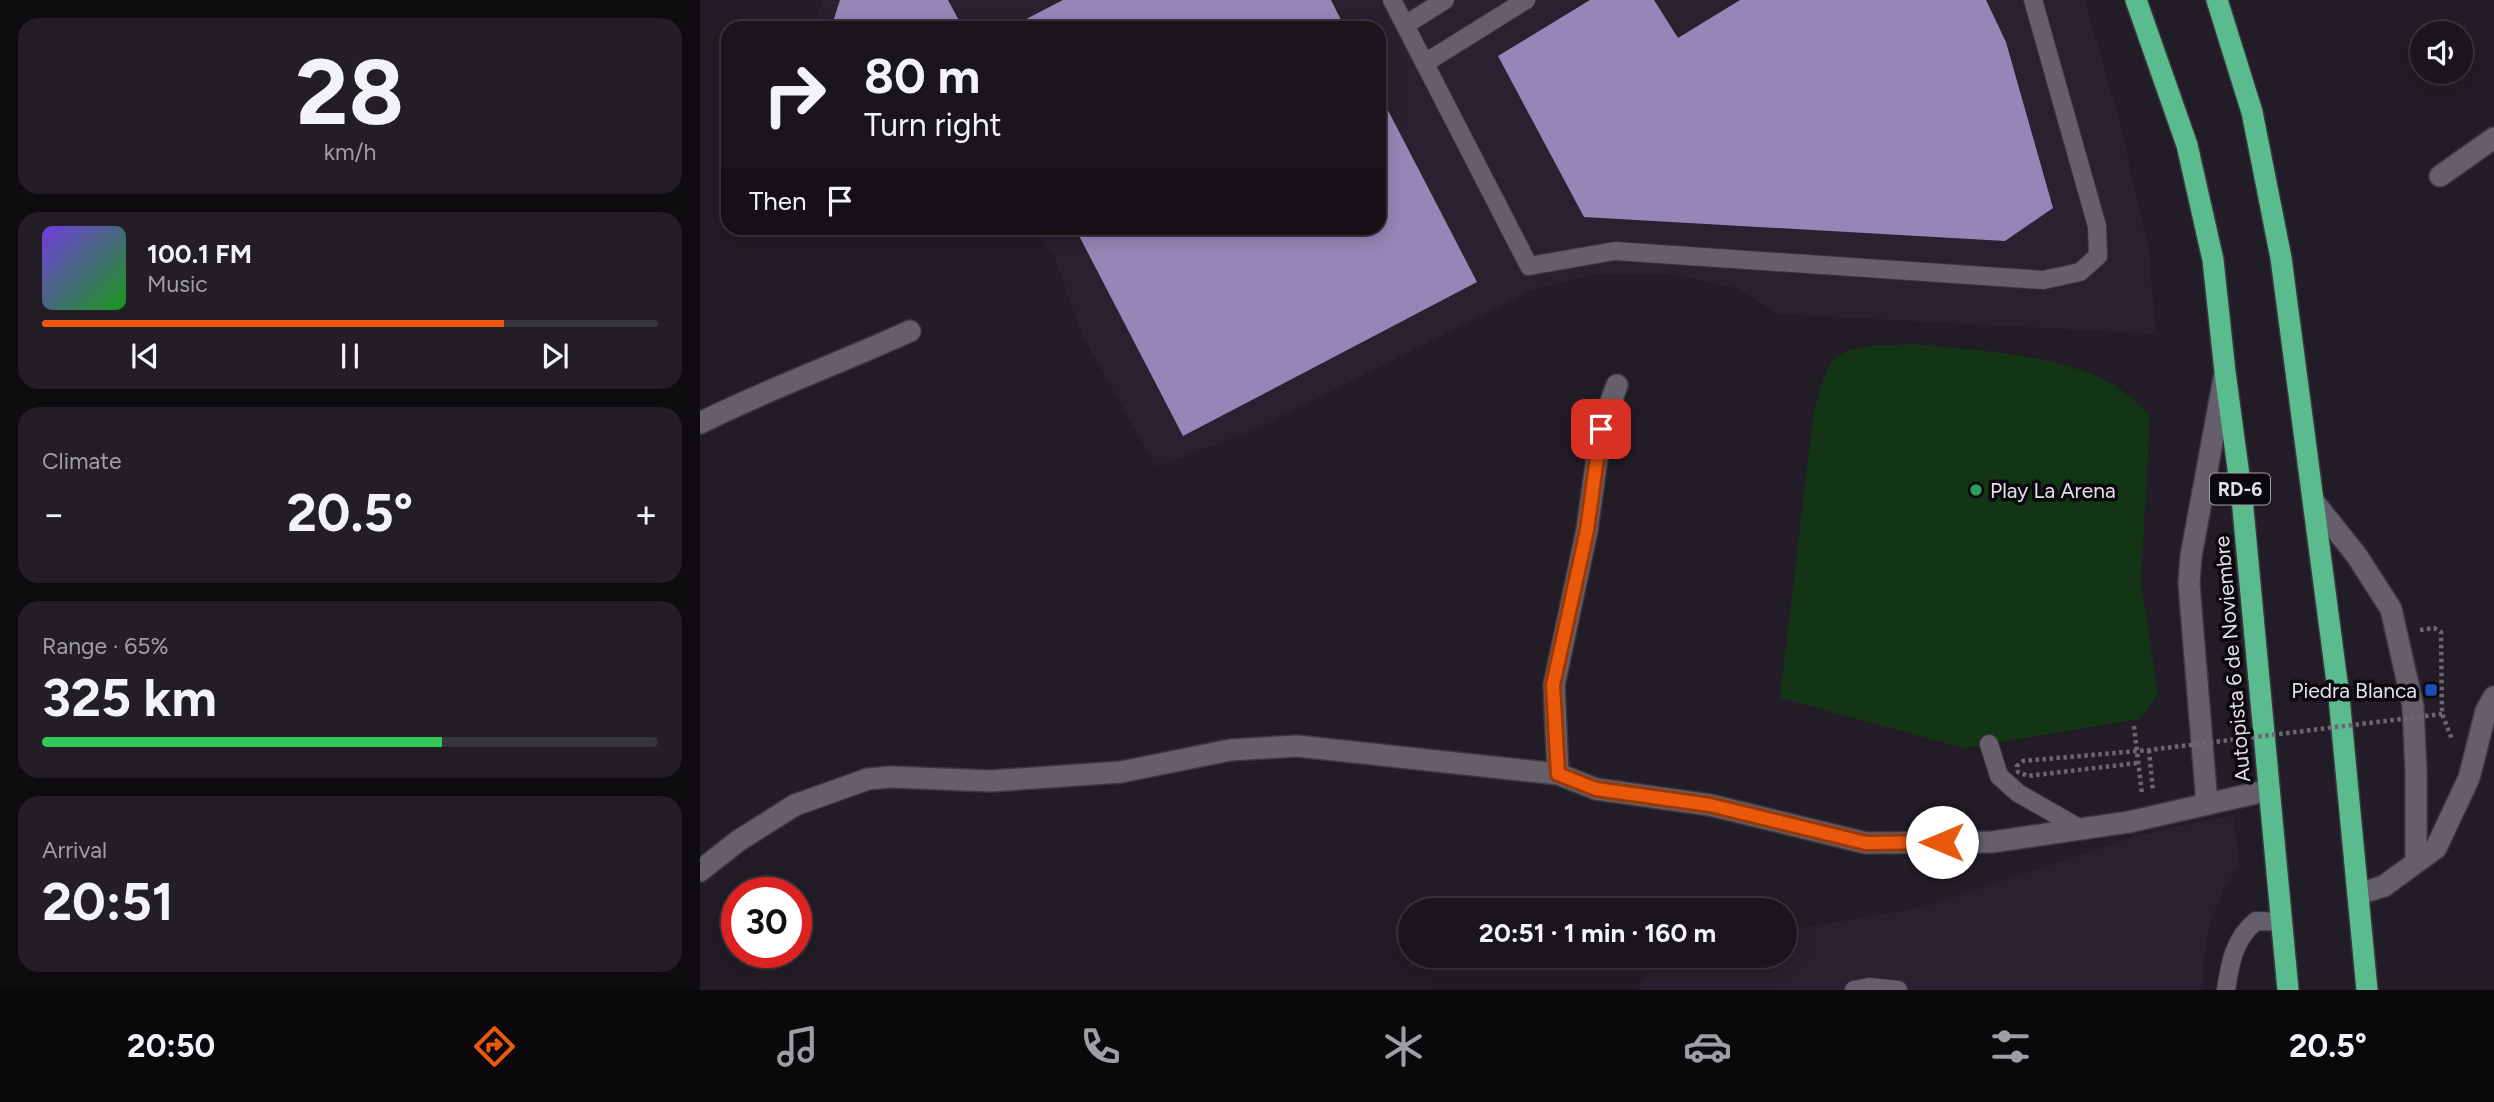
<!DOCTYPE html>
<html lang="en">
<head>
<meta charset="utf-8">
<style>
  :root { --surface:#1a151c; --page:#231e25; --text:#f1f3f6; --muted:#9f9fa3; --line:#38343b; --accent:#ea580c }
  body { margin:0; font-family:Figtree,sans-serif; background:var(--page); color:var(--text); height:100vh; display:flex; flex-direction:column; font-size:26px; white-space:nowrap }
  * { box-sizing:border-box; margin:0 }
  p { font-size:23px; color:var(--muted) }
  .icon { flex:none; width:38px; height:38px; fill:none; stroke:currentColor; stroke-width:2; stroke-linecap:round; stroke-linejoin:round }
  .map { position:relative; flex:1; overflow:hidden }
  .drawer { display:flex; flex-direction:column; gap:18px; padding:18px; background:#0e0c0f; width:700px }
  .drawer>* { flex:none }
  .hud { position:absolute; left:21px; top:21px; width:665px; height:214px; border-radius:21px; box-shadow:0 4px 18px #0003,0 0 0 2px var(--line); background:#1a151c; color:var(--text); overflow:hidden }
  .tools { position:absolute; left:1710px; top:21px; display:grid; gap:14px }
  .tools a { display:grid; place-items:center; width:63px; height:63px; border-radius:50%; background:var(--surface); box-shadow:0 4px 18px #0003,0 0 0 2px var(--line); font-size:35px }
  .speed { position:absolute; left:21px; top:877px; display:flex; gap:14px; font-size:35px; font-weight:700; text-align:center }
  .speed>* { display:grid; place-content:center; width:91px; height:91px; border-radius:50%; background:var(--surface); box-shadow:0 4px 18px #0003,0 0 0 2px var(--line); line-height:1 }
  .speed .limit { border:10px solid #d22; background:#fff; color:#111 }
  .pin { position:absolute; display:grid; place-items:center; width:60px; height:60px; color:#fff; margin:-30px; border-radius:14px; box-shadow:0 4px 10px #0006 }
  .me { position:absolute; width:77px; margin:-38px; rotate:270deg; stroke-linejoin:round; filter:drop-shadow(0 0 5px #0008) }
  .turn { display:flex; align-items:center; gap:24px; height:147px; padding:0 28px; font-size:32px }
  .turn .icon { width:91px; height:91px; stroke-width:2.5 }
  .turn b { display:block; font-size:49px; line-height:60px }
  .then { display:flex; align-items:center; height:66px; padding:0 28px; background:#0003; gap:14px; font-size:26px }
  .big { font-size:52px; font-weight:700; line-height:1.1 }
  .drawer .tile { flex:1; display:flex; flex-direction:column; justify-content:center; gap:10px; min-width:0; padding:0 24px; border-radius:21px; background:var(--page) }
  .drawer .dial { align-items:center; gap:0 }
  .dial b { font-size:91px; line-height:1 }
  .song { display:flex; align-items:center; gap:21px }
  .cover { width:84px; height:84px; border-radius:10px; background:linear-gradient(135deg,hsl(260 70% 55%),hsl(120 70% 35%)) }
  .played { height:7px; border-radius:4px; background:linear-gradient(90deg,var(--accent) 75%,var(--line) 75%) }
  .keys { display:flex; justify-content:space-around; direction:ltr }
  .heat { display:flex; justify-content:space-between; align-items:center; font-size:38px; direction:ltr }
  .charge { height:10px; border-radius:5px; background:linear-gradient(90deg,#34c759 65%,var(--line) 0) }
  .trip { position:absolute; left:698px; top:898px; width:399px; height:70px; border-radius:35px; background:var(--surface); box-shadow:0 4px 18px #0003,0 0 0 2px var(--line); font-weight:700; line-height:70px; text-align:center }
  .tabs { display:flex; height:112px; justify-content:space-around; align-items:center; background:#0a080b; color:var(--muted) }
  .tabs .icon { width:49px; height:49px }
  .tabs .selected { color:var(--accent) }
  .tabs b { font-size:32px; color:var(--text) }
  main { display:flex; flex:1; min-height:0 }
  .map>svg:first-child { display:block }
</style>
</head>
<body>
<main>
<section class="drawer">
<div class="tile dial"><b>28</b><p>km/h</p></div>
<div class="tile">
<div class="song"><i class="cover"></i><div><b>100.1 FM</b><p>Music</p></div></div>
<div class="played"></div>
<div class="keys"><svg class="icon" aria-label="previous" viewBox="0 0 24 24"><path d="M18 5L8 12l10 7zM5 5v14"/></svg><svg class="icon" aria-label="pause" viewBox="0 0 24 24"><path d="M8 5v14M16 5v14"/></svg><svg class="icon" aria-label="next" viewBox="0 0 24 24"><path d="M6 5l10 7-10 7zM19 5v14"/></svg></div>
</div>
<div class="tile"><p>Climate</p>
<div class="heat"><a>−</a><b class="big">20.5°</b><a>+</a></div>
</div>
<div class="tile"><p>Range · 65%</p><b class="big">325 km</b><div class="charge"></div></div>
<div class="tile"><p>Arrival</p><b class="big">20:51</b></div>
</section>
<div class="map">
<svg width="1794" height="990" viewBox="0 0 1794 990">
  <rect width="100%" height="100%" fill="#221c26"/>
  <path fill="#292030" d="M123,0H1385L1419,119L1449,251L1456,334L1078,314L1036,288L969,274L891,275L832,290L559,428L456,467L382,335L355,259L336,228H679V28H113Z
    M1533,815L1540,865L1526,885L1510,923L1503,962V990H939L955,956H1085V931L1223,907L1439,835Z"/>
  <path fill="#133516" d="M1212,344C1272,350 1366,354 1417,387C1429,395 1440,406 1450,415L1441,584L1458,694L1440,719L1264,748L1080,698L1113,417C1117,401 1124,367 1137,357C1157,342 1189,346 1212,344Z"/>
  <path fill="#9686b7" d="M140,0H248L263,28H131Z
    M363,0H631L645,28H309Z
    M890,0H954L978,38L1040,0H1286L1306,42L1353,208L1305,241L884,217L798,56Z
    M679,93L777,282L483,436L375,228H679Z"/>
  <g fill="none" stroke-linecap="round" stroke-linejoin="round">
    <defs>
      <path id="lane" d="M692,0L829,266L915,251L1343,280L1380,272L1398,256L1397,226L1333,0
        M705,25L745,0
        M725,63L826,0
        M1289,744L1299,776L1318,793L1381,829
        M1154,990L1169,987L1198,990
        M1526,990C1530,963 1534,939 1556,921L1583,922"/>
      <path id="street" d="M1740,176L1794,138
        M0,423C68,389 140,363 210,331
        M1614,502L1657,556L1691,609L1713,706L1716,772V862
        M858,774L854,685L887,530L901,429L917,385
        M1507,804L1489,584L1491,556L1524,378
        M0,871L38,841L95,805L168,779L191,777L291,781L421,772L530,750L597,746L858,774L896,789L1010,805L1166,843L1292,842L1429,822L1569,790
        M1659,894L1684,886L1736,848L1769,778L1786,711L1794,697"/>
      <path id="highway" d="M1436,0L1487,145L1513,260L1525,372L1542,498L1588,990
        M1517,0L1552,112L1581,258L1639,697L1667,990"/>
    </defs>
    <use href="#lane" stroke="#3b373f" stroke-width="20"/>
    <use href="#street" stroke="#3b373f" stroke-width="24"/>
    <use href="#highway" stroke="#3b373f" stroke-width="24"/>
    <path stroke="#6b666f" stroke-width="4.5" stroke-dasharray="3.5 3.5" stroke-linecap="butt" d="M1720,630L1734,628L1741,632L1742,714L1752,739
      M1434,726L1442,794
      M1449,750L1453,792"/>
    <use href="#lane" stroke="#655f6b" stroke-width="18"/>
    <use href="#street" stroke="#655f6b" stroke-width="21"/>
    <use href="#highway" stroke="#5abb8e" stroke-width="21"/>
    <path stroke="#6b666f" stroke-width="4.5" stroke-dasharray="3.5 3.5" stroke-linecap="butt" d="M1437,763L1328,776L1318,772L1317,766L1323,761L1449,750L1742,714"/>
  </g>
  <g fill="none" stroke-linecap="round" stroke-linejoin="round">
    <defs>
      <path id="route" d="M901,429L887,530L853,685L858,774L896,789L1010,805L1166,843L1242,842"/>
    </defs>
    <use href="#route" stroke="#983908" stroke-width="18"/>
    <use href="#route" stroke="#ea580c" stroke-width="12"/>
  </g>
  <circle fill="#2e9e5b" stroke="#0a080c" stroke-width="2.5" cx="1276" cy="490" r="7"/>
  <rect fill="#1a4fb4" stroke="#0a080c" stroke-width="2.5" x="1724" y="683" width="14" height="14" rx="3.5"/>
  <g text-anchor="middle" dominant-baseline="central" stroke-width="7" stroke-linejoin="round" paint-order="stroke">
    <rect fill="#0a080c" stroke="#a39fa5" stroke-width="2" x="1510" y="473.5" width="60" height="31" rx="5"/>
    <g font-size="19" font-weight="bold" fill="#e4e0e7">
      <text x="1540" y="489">RD-6</text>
    </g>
    <g font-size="21" fill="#e4e0e7" stroke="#0a080c" text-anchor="start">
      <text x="1290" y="490">Play La Arena</text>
      <text x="1717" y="690" text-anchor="end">Piedra Blanca</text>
    </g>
    <g font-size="21" fill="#e4e0e7" stroke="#0a080c">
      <text transform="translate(1532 659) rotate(-95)">Autopista 6 de Noviembre</text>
    </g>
  </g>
</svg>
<div class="tools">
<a><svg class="icon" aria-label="sound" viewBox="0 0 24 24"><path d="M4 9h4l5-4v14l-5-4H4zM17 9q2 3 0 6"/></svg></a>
</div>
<div class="speed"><div class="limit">30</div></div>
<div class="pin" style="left:901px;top:429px;background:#d93025"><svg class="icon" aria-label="arrive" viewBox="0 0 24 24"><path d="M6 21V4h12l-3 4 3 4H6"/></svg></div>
<svg class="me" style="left:1242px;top:842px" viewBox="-20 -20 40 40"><circle r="19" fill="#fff"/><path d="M0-13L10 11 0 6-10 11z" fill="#ea580c"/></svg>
<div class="trip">20:51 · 1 min · 160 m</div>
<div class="hud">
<div class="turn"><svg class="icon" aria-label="right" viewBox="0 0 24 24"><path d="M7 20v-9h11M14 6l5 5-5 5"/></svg><div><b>80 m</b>Turn right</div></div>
<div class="then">Then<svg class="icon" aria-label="arrive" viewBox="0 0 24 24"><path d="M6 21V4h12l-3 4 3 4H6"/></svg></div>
</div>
</div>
</main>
<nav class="tabs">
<b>20:50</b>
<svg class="icon selected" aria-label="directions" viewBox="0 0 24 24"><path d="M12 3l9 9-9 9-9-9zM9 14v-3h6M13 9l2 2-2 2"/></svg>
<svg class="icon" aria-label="music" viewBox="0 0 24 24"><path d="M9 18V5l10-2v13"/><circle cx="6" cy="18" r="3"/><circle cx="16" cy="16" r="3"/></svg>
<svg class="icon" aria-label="phone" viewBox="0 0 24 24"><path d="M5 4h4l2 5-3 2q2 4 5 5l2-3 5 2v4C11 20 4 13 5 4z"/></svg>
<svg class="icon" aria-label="climate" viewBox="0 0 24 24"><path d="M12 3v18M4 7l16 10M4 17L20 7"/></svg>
<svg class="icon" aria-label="car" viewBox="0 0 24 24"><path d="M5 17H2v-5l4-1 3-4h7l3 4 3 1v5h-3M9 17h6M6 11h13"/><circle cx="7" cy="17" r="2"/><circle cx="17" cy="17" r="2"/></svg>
<svg class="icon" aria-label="filters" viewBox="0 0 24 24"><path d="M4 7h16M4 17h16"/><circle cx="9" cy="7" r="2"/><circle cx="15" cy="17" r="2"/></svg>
<b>20.5°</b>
</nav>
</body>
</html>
